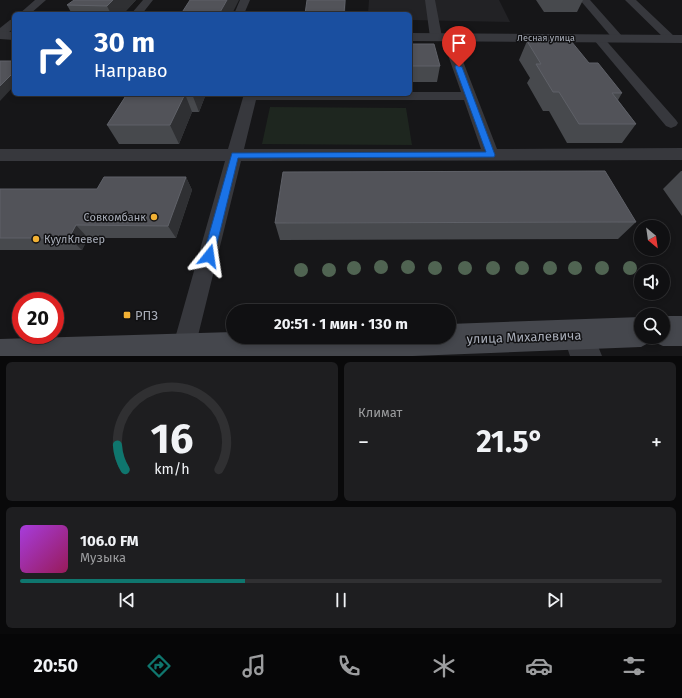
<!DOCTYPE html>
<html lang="ru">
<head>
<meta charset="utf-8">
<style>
  :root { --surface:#101012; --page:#1e1e20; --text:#f1f3f6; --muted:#9c9d9f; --line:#303032; --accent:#0f766e }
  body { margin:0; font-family:"Fira Sans",sans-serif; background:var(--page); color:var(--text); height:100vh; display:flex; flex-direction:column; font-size:15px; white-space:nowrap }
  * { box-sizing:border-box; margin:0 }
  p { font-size:13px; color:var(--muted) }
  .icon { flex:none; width:22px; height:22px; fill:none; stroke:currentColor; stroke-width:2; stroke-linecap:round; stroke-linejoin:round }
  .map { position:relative; height:356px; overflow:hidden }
  .panel { display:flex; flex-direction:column; gap:6px; padding:6px; background:#09090a; flex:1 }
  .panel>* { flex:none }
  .banner { position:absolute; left:12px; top:12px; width:400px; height:84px; border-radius:6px; box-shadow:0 2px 6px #0003,0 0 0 1px var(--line); background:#1a4fa0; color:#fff; overflow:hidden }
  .needle { width:26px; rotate:151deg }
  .controls { position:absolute; left:634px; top:220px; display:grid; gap:8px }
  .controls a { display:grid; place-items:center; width:36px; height:36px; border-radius:50%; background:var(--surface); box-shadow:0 2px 6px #0003,0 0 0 1px var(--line); font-size:20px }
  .speed { position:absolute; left:12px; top:292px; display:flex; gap:8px; font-size:20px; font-weight:700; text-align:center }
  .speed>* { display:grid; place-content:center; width:52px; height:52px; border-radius:50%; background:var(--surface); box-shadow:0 2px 6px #0003,0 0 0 1px var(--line); line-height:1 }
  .speed .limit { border:6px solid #d22; background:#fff; color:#111 }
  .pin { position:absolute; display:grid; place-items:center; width:34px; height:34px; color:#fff; margin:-41px -17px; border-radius:50% 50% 50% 0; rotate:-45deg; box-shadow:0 0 4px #0007 }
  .pin .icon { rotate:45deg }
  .me { position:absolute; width:44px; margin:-22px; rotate:15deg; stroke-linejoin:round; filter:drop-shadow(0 0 3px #0008) }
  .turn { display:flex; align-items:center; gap:14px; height:84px; padding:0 16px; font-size:18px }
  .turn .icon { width:52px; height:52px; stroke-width:2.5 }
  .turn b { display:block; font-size:28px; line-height:34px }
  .big { font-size:30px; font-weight:700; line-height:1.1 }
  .panel .card { flex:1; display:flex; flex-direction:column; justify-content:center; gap:6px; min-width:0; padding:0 14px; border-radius:6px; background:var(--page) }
  .panel .dial { align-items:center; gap:0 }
  .dial svg { height:104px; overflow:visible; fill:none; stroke:var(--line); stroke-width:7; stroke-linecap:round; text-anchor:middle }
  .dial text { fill:var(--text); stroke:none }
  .song { display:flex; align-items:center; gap:12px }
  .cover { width:48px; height:48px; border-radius:6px; background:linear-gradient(135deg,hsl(280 70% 55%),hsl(330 70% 35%)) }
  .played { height:4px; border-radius:2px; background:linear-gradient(90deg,var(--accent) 35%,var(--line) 35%) }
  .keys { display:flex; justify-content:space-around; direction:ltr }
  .heat { display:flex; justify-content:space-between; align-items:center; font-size:22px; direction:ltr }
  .panel .tiles { flex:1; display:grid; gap:6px; grid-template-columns:1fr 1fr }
  .card:last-child { grid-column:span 2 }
  .trip { position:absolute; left:226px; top:304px; width:230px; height:40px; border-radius:20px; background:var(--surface); box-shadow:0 2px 6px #0003,0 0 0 1px var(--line); font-weight:700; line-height:40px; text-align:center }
  .tabs { display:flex; height:64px; justify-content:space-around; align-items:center; background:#060607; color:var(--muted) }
  .tabs .icon { width:28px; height:28px }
  .tabs .active { color:var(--accent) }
  .tabs b { font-size:18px; color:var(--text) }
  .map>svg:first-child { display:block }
</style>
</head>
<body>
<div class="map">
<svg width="682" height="356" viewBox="0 0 682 356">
  <rect width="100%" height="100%" fill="#161618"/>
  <path fill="#222225" d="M369,0H499L510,22L410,20V14H368Z"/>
  <path fill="#1e261f" d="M270,107L406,108L412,145L262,144Z"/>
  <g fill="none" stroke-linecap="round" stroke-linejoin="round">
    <path fill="#37383d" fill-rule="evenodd" d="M35,0H46L30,14H19Z
      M143,0H153L142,14H131Z
      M240,0H250L244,14H234Z
      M425,0H435L442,37L440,39H432L430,37Z
      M580,0H590L622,36L624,38L622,40H614Z
      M625,0H636L675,37L677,39L675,41H667Z
      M14,19V28L4,36L0,37V28L10,20Z
      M448,35L452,36L454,38L497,149L682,148V160L241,161L193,356H175L172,349L225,161H0V149H228L244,94H410V92H461L442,38L444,36ZM256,100H464L481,149H244Z
      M598,35L602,36L676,120L678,123L676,126L671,128L666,126L594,40L592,38L594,36Z"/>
    <path fill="#37383d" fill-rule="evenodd" d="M0,31L14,32V40L0,39Z
      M410,33L682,35V43L410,41Z
      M578,320L589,324L602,356H570L563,335L567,324Z"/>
    <path fill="#45474d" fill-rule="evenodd" d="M663,316H682V346H663L652,341L641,347L413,356H0V339L233,332V337H449V324L641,317V337H663Z"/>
  </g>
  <g fill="#506452">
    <circle cx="381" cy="267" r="7"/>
    <circle cx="408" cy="267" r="7"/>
    <circle cx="354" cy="268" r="7"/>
    <circle cx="435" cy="268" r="7"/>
    <circle cx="465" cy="268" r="7"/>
    <circle cx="493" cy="268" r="7"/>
    <circle cx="522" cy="268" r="7"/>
    <circle cx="550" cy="268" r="7"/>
    <circle cx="575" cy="268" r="7"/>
    <circle cx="602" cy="268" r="7"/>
    <circle cx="630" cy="268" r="7"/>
    <circle cx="301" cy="270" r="7"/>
    <circle cx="329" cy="270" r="7"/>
  </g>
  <path fill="#47494d" d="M136,0L123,14H72L67,5Z
    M536,0H583L577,12H544Z
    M527,41L589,63L622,93L618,100L636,124L622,143H567L549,111H543L527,83L530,78L519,60Z
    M410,44L440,66L437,82H410Z
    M127,94H206L199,112H192L179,144H119L107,125Z
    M681,171H682V216L663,189Z
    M186,177L192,190L176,238H88L82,250H0V189H97Z
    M636,222L618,239L280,240L275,223Z"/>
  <path fill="#2f3033" d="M113,0H136L123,14H111L107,6Z
    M227,0H239L232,14H219Z
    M345,0H346L345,14H344Z
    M14,72V86L0,101V86Z
    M185,94L192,112L179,144L170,125Z
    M192,94H206L199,112Z
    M186,177L192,190L176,238L168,226Z
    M76,225L88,238L82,250L69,238Z"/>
  <path fill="#525359" stroke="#5f6168" d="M74,0H113L107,6L67,5Z
    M190,0H227L219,14H181Z
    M307,0H345L344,14H305Z
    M527,41H571L589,63H598L622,93H612L636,124H579L559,92H553L536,64H541Z
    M410,44H434L440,66H410Z
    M0,61H14V72L0,86Z
    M127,94H185L170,125H107Z
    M605,171L636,222L275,223L283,172Z
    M104,177H186L168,226L76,225L69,238H0V189H97Z"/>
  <path fill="#1a73e8" stroke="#114b97" d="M456,65L462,67L495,155L494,157L238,158L214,256L212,259L209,260L205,259L203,256L232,153L486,152L455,67Z"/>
  <g fill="#f2b134" stroke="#111113" stroke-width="1.5">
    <circle cx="154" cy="217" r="4"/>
    <circle cx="36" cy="239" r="4"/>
    <rect x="123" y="311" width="8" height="8" rx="2"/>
  </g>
  <g text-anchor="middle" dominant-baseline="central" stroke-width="3" stroke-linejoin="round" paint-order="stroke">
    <g font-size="9" fill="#a8adb8" stroke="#111113">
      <text x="546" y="38">Лесная улица</text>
    </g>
    <g font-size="11" fill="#a8adb8" stroke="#111113" text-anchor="end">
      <text x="146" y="217">Совкомбанк</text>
      <text x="44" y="239" text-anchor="start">КуулКлевер</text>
    </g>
    <g font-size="13" fill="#a8adb8" stroke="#111113" text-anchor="start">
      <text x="135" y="315">РПЗ</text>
    </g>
    <g font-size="13" fill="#a8adb8" stroke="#111113">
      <text transform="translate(524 337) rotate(-2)">улица Михалевича</text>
    </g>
  </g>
</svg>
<div class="controls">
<a><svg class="needle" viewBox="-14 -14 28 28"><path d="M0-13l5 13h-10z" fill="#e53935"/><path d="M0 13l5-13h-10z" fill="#9c9d9f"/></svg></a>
<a><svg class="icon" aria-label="sound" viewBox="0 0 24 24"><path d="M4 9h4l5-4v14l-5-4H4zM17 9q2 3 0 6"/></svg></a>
<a><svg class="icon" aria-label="search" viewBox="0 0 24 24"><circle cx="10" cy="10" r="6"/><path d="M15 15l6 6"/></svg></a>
</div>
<div class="speed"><div class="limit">20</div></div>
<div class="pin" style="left:459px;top:67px;background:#d93025"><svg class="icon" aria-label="arrive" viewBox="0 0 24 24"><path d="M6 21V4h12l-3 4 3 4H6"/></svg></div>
<svg class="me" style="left:209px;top:256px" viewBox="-20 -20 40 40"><path d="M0-17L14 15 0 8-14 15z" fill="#1a73e8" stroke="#fff" stroke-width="4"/></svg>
<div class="trip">20:51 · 1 мин · 130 m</div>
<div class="banner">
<div class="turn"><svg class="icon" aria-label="right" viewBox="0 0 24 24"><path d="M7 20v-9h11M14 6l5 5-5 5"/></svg><div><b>30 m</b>Направо</div></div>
</div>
</div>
<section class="panel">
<div class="tiles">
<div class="card dial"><svg viewBox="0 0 100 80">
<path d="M14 69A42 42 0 1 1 86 69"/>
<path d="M14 69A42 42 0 0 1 8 50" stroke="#0f766e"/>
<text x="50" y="56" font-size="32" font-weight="700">16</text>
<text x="50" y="72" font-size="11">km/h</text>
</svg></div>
<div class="card"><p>Климат</p>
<div class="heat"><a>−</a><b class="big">21.5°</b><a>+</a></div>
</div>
<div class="card">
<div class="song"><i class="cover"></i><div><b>106.0 FM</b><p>Музыка</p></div></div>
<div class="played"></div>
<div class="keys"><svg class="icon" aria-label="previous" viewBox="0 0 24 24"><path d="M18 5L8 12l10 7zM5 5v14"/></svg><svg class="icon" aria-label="pause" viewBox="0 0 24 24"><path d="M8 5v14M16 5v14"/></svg><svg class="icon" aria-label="next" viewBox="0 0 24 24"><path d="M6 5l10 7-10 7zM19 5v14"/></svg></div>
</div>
</div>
</section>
<nav class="tabs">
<b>20:50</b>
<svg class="icon active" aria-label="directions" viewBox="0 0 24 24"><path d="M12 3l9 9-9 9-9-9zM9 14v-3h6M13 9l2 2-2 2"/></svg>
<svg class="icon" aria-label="music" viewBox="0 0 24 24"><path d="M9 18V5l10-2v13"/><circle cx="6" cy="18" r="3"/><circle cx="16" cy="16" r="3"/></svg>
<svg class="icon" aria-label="phone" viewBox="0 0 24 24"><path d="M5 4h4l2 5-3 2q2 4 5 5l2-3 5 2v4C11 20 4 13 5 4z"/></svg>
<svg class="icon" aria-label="climate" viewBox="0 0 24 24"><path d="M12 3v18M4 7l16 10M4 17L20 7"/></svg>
<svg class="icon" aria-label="car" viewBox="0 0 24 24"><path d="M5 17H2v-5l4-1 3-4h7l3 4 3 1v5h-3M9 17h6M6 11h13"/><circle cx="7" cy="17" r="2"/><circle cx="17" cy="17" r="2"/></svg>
<svg class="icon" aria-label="filters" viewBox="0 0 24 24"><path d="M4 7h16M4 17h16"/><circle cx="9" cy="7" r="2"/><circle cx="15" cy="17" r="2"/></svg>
</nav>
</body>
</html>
